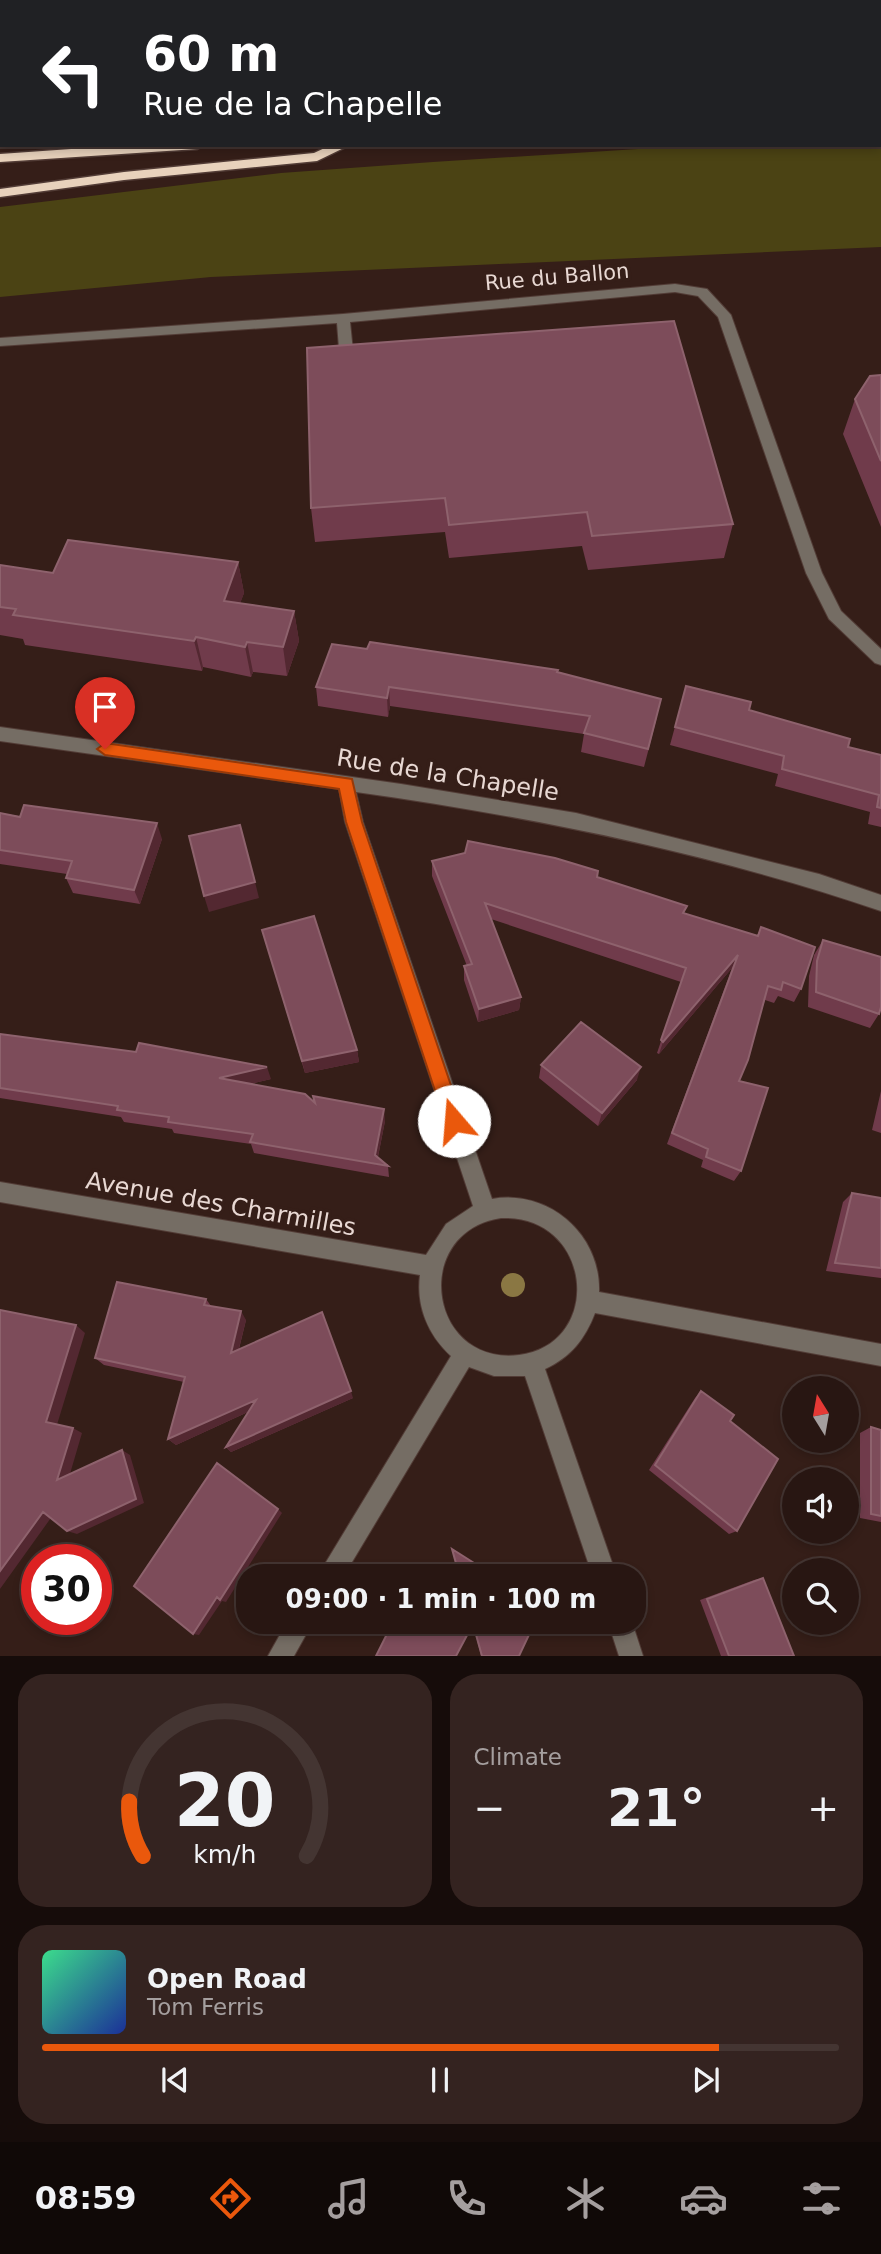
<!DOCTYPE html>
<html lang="en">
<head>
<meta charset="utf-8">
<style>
  :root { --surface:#281612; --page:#342320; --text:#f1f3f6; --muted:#a59f9f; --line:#443532; --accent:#ea580c }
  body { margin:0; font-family:"DejaVu Sans",sans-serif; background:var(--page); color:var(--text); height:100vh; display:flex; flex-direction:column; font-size:26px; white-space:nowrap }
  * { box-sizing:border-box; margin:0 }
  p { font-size:23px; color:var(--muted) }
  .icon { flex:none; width:38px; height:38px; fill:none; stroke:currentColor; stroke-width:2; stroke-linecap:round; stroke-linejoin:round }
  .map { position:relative; height:1656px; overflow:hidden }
  .side { display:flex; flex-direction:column; gap:18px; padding:18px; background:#160c0a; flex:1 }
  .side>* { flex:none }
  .hud { position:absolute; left:0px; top:0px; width:882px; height:147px; box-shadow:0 4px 10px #0003,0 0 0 2px var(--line); background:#202124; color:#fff; overflow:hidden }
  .needle { width:46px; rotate:349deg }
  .buttons { position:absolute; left:782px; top:1376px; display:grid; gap:14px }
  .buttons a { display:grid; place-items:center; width:77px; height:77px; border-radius:50%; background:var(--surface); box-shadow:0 4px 10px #0003,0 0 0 2px var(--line); font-size:35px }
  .speed { position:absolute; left:21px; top:1544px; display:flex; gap:14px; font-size:35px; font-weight:700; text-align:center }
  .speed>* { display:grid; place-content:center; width:91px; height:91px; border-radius:50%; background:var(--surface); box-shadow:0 4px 10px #0003,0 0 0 2px var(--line); line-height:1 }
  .speed .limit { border:10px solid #d22; background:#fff; color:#111 }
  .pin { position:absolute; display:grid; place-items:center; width:60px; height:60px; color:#fff; margin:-72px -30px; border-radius:50% 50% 50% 0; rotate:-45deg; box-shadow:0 0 7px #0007 }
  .pin .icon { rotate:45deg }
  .me { position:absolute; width:77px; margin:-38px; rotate:342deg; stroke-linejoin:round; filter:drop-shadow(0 0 5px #0008) }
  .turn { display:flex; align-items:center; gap:24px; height:147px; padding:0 28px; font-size:32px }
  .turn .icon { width:91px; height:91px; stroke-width:2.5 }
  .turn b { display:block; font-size:49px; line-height:60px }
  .big { font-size:52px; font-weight:700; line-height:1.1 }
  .side .tile { flex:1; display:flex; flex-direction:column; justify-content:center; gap:10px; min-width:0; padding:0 24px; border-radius:28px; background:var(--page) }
  .side .dial { align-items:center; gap:0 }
  .dial svg { height:182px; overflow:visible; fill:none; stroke:var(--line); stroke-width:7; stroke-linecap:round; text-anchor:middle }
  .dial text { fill:var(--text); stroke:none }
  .song { display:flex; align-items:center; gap:21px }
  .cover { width:84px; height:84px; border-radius:10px; background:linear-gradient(135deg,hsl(150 70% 55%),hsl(230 70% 35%)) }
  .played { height:7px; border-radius:4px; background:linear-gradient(90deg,var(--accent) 85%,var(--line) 85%) }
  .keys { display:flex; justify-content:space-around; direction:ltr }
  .heat { display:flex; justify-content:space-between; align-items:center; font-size:38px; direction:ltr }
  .side .tiles { flex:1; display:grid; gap:18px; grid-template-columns:1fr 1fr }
  .tile:last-child { grid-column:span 2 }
  .trip { position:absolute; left:236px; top:1564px; width:410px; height:70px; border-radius:28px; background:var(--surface); box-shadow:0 4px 10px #0003,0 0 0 2px var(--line); font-weight:700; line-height:70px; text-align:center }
  .dock { display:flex; height:112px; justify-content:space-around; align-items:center; background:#100907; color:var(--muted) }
  .dock .icon { width:49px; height:49px }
  .dock .active { color:var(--accent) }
  .dock b { font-size:32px; color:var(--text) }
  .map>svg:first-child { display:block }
</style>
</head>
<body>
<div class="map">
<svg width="881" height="1656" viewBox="0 0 881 1656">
  <rect width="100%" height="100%" fill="#351e18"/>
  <path fill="#4b4314" d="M0,0H881V33L880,2H2L0,85Z
    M881,134V247L211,277L0,297V207L281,173L433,162L701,145H880Z"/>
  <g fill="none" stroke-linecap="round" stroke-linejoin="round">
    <defs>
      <path id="minor" d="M675,284L707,289L731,315L822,573L841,611L881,649V665L875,663L829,619L806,573L718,317L698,296L675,292L350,322L354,361L347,365L340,361L337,323L0,346V338L343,314Z
        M0,727L401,784L576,813L819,874L881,895V911C711,853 534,817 356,792L363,822L492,1199C548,1189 601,1234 599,1292L881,1344V1366L595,1313C585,1339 571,1357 545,1369L617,1577H593L525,1376H494L469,1367L343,1577H317L451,1356C428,1335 416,1306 420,1275L0,1202V1182L426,1255L446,1224L473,1206L345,822L339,789L0,741ZM501,1218C593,1214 605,1344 519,1355C428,1366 410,1232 501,1218Z
        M287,1622H313L294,1656H268Z
        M608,1622H632L643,1656H619Z"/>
      <path id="highway" d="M880,52H881V60H880Z
        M0,91H2V99H0Z
        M880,96H881V104H880Z
        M0,106H2L0,115Z
        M128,145H204L197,149L0,162V154Z
        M331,145H350L317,161L124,180L0,197V189L124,172L314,153Z"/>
    </defs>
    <use href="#minor" stroke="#523c36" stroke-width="2"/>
    <use href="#highway" stroke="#523c36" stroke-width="3"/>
    <use href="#minor" fill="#756d64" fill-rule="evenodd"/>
    <use href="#highway" fill="#e8d2bc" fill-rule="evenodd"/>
  </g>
  <circle fill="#8a7743" cx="513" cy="1285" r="12"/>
  <path fill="#703b4b" d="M307,348L733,524L724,558L588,570L582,546L449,558L445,532L315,542L311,508Z
    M881,375V527L843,434L855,399Z
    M238,562L244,593L240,603L294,611L299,641L287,676L253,672L251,677L203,667L202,671L25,645L23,639L0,635V565L53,573Z
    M367,649L558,672L657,717L644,767L581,752L584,734L390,706L388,717L318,706L316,687Z
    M686,686L848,747L881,755V827L868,824L870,812L775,786L778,774L670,745Z
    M0,813L162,839L140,904L73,893L66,878L67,874L0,864Z
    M432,861L597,877L684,913L757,936L761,927L801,989L794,1002L778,996L774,1003L765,1000L739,1081L741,1171L734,1181L701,1167L703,1160L667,1144L732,968L659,1054L657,1053L681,982L491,919L521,997L519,1010L478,1022L464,980V966H467L432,876Z
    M262,930L357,1050L359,1062L305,1073Z
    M823,940L879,1014L870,1028L808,1007L809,976L814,955Z
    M0,1034L271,1079L250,1084L385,1121L378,1157L388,1166L389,1177L254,1153L251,1144L174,1133L172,1129L124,1122L121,1117L0,1098Z
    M541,1065L637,1080L598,1126L539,1078Z
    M881,1091V1133L872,1130Z
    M852,1193L881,1198V1278L826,1271L843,1202Z
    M206,1299L211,1306L246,1320L239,1349L353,1398L231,1452L226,1447L248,1412L176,1445L168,1439L184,1382L104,1365L95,1358Z
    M701,1391L730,1421L737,1531L729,1534L649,1470L695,1398Z
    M871,1427L881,1430V1522L860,1518V1433Z
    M763,1578L794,1656H721L700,1600L754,1580Z
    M535,1622L519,1656H481L473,1625Z"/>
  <path fill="#532831" d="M238,562L244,593L230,631L224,601Z
    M294,611L299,641L287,676L283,647Z
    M196,637L203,667L202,671L194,641Z
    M247,642L253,672L251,677L245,647Z
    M389,687L390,706L388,717L387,698Z
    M157,823L162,839L140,904L134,890Z
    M255,882L259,898L209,912L204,896Z
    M738,955L732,968L659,1054L663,1042Z
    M521,997L519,1010L478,1022L479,1009Z
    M357,1050L359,1062L305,1073L302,1061Z
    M267,1067L271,1079L223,1090L219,1078Z
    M641,1067L637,1080L598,1126L602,1113Z
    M384,1109L385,1121L376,1166L375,1155Z
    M241,1311L246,1320L236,1360L231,1353Z
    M76,1325L85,1333L56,1428L46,1422Z
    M351,1391L353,1398L231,1452L226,1447Z
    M256,1400L261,1406L176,1445L168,1439Z
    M73,1428L82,1433L67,1484L57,1480Z
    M122,1450L130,1455L144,1503L77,1534L67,1531Z
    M278,1509L282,1513L226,1602L222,1601L199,1635L193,1634Z
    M43,1512L53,1515L0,1589V1571Z"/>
  <path fill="#7d4c5a" stroke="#8e626d" stroke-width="2" d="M674,321L733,524L592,536L587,512L449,525L445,498L311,508L307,348Z
    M881,375V461L855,399L870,376Z
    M68,540L238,562L224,601L294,611L283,647L247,642L245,647L196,637L194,641L13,615L16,609L0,607V565L53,573Z
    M370,642L558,670L557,672L661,699L648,749L584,733L590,716L389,687L387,698L316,687L332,644L367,649Z
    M686,686L751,702L749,710L850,739L848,747L881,755V808L877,807L879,795L782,769L784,756L675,727Z
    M24,805L157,823L134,890L66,878L72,861L0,850V813L20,817Z
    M240,825L255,882L204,896L189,836Z
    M468,841L555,858L598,871L597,877L687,906L683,913L758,936L761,927L815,947L801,989L783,982L781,990L768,986L748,1060L739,1081L768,1088L741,1171L706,1157L708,1149L672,1133L738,955L663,1042L661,1040L686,968L485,903L521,997L479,1009L464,966L472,964L432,861L465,853Z
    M314,916L357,1050L302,1061L262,930Z
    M823,940L881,957V1007L879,1014L816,992L817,961Z
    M581,1022L641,1067L602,1113L541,1065Z
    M0,1034L136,1052L139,1043L267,1067L219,1078L305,1094L315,1103L313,1096L384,1109L375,1155L388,1166L250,1142L253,1134L168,1122L169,1117L117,1110L118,1106L0,1088Z
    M852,1193L881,1198V1268L835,1263Z
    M117,1282L206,1299L204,1305L241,1311L231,1353L322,1312L351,1391L226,1447L256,1400L168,1439L185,1377L95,1358Z
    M0,1310L76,1325L46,1422L73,1428L57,1480L122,1450L136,1499L67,1531L43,1512L0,1571Z
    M701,1391L734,1415L730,1421L778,1459L737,1531L655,1465Z
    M871,1427L881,1430V1516L871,1514Z
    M217,1463L278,1509L220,1600L217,1597L193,1634L134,1586Z
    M452,1549L496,1577H452L457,1567Z
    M763,1578L794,1656H729L707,1599Z
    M393,1622H535L519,1656H482L473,1624L456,1656H376Z"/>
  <path fill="#ea580c" stroke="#983908" stroke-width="2" d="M105,743L352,779L362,822L463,1121L460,1127L454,1130L447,1127L445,1121L346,822L339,789L105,755L97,749Z"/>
  <g text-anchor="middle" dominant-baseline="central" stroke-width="7" stroke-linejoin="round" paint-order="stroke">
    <g font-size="21" fill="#e8d8d3" stroke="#351e18">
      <text transform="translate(557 277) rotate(-5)">Rue du Ballon</text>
    </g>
    <g font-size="24" fill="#e8d8d3" stroke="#351e18">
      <text transform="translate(448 775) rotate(9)">Rue de la Chapelle</text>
      <text transform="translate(221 1204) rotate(10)">Avenue des Charmilles</text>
    </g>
  </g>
</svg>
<div class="buttons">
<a><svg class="needle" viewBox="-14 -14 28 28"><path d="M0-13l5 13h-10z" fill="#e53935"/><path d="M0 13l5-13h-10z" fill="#a59f9f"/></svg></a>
<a><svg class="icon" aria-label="sound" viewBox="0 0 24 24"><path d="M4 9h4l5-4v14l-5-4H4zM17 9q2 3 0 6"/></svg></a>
<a><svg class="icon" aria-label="search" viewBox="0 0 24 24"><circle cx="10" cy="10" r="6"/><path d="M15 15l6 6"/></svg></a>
</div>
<div class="speed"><div class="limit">30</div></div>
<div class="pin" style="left:105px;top:749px;background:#d93025"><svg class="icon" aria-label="arrive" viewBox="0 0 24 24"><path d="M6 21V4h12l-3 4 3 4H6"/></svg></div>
<svg class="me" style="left:454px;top:1121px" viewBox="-20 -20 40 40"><circle r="19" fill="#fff"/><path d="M0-13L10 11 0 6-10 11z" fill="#ea580c"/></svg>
<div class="trip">09:00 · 1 min · 100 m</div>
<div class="hud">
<div class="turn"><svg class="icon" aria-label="left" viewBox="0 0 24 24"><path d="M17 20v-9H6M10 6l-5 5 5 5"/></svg><div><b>60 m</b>Rue de la Chapelle</div></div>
</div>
</div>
<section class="side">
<div class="tiles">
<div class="tile dial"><svg viewBox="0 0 100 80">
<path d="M14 69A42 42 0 1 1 86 69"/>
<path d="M14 69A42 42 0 0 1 8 45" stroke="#ea580c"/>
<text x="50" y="56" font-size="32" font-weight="700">20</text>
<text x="50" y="72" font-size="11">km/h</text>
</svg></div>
<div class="tile"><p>Climate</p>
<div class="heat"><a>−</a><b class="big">21°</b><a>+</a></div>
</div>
<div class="tile">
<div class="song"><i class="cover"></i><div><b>Open Road</b><p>Tom Ferris</p></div></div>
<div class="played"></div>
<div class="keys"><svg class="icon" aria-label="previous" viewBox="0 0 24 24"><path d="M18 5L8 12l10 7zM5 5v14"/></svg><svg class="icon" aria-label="pause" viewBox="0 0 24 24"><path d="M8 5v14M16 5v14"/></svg><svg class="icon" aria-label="next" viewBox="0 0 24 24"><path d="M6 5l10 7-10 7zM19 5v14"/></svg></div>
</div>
</div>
</section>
<nav class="dock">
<b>08:59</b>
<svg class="icon active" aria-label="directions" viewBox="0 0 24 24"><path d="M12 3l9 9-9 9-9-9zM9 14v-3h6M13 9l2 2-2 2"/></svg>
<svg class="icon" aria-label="music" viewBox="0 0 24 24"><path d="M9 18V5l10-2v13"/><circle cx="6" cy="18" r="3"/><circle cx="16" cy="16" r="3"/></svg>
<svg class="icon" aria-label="phone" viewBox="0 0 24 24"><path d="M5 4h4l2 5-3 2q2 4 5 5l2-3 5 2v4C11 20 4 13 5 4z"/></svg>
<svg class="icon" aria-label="climate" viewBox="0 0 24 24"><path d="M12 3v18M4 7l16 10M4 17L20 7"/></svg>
<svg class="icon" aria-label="car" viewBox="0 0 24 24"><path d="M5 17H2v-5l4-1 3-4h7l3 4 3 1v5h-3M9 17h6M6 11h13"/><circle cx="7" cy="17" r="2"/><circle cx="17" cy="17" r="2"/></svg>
<svg class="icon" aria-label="filters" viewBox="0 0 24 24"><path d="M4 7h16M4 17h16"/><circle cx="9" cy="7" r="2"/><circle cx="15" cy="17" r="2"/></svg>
</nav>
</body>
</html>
